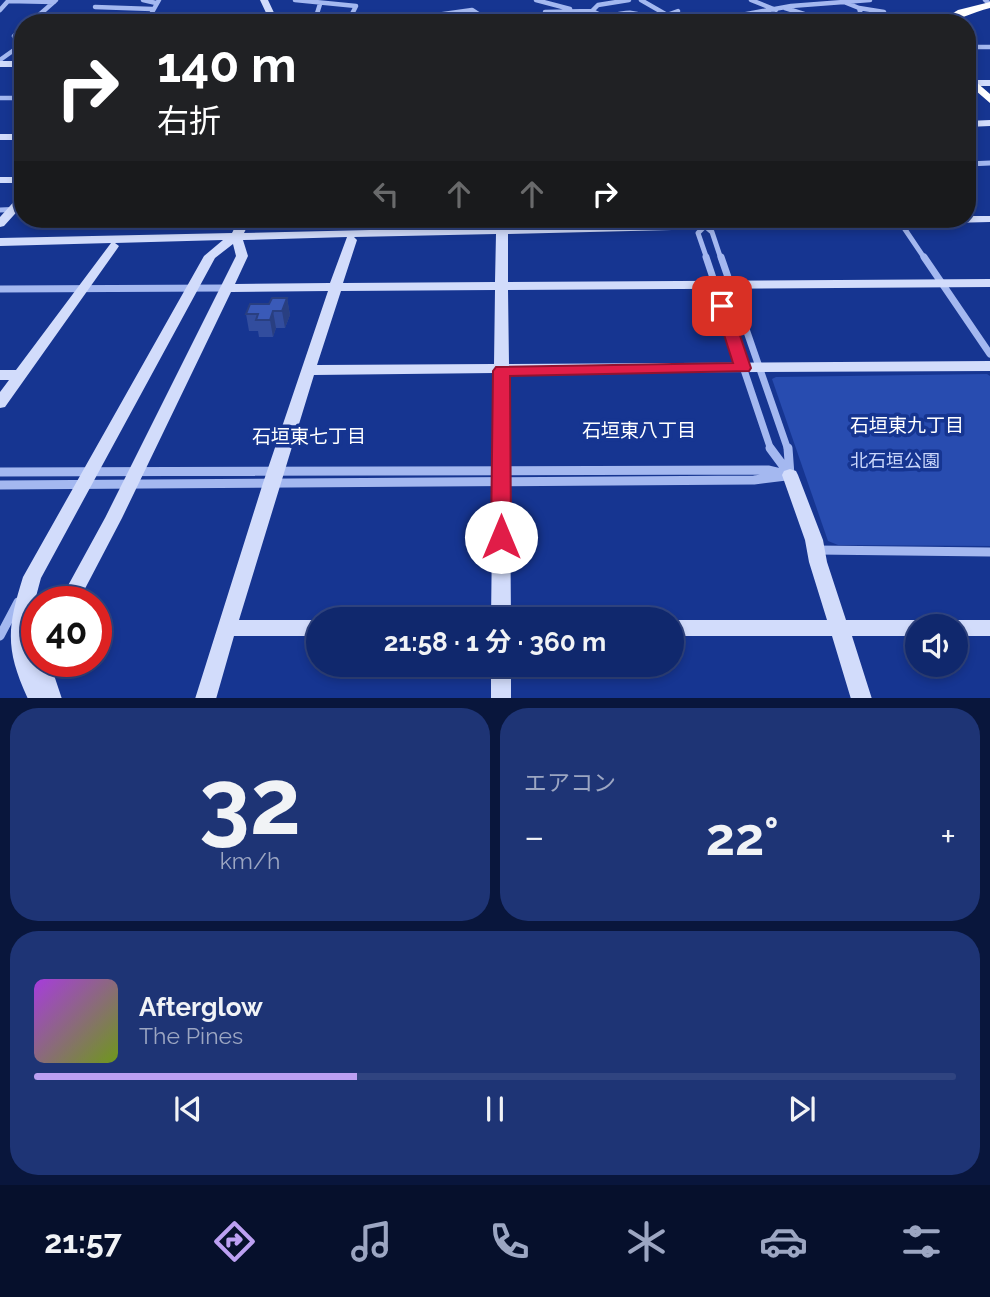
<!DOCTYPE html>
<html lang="ja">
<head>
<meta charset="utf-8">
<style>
  :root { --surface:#10286d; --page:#1e3475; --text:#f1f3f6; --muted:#9ca6c2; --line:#304480; --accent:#bca0f2 }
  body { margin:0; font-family:Raleway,"Noto Sans JP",sans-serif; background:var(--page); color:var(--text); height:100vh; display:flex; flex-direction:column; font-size:26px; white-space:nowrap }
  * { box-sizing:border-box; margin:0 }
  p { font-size:23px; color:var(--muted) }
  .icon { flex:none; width:38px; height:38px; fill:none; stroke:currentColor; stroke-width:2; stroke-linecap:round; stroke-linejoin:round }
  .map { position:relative; height:698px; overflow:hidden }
  .drawer { display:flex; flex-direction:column; gap:10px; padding:10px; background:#09163c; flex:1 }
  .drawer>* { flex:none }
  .hud { position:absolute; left:14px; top:14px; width:962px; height:214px; border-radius:28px; box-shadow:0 4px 10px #0003,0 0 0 2px var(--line); background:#202124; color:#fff; overflow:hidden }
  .controls { position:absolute; left:905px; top:614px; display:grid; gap:14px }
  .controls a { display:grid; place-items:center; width:63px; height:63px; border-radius:50%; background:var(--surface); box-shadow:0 4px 10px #0003,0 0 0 2px var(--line); font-size:35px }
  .speed { position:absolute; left:21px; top:586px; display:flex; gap:14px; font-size:35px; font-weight:700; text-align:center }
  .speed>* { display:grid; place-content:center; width:91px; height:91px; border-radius:50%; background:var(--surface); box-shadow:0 4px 10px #0003,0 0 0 2px var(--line); line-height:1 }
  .speed .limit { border:10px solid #d22; background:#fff; color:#111 }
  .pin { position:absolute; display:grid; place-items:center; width:60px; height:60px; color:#fff; margin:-30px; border-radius:14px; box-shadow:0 4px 10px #0006 }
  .me { position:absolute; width:77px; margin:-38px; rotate:0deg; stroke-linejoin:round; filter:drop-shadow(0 0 5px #0008) }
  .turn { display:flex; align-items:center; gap:24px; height:147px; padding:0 28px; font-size:32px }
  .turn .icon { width:91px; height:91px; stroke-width:2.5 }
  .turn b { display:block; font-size:49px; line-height:60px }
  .lanes { display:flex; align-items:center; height:66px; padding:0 28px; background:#0003; justify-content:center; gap:35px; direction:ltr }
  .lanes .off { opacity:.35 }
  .big { font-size:52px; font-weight:700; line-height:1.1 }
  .drawer .card { flex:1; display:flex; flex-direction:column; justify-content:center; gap:10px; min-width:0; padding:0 24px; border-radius:28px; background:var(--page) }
  .drawer .dial { align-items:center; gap:0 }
  .dial b { font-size:91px; line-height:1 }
  .song { display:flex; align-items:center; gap:21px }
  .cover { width:84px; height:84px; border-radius:10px; background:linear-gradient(135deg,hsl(280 70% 55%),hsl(80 70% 35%)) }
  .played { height:7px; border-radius:4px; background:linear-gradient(90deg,var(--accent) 35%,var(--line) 35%) }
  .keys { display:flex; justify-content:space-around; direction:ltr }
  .heat { display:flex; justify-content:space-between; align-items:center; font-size:38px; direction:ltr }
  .drawer .tiles { flex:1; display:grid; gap:10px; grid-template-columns:1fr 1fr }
  .card:last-child { grid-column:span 2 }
  .trip { position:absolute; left:306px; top:607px; width:378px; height:70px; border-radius:35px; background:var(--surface); box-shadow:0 4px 10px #0003,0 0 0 2px var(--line); font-weight:700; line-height:70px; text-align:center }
  .tabs { display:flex; height:112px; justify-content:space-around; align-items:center; background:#06102c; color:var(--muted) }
  .tabs .icon { width:49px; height:49px }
  .tabs .selected { color:var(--accent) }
  .tabs b { font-size:32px; color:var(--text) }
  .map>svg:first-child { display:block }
</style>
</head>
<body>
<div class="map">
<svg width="990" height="699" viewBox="0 0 990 699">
  <rect width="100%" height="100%" fill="#163591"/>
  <path fill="#284cb0" d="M987,374L990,376V546L838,545L828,541L772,379L776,377Z"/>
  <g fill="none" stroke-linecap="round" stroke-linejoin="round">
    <path stroke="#a4b8f0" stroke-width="4.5" d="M143,0L156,3
      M295,0L356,6L351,16L353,19H408L472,10L492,23
      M536,0L570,9
      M641,0L667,15L649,19
      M751,0L776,10
      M985,0L990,4
      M8,1L54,2
      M844,2L859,8L862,18L900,22L943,21
      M95,7L152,9
      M785,8L804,14L807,23
      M859,8L884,12
      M0,10L9,0
      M592,11L598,5L629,0
      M545,12L592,11L618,23
      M667,15L678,11
      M837,15L861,18
      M606,17C626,12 637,9 654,23
      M529,19L534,23
      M30,23L56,0
      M146,23L159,0
      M314,23L320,4
      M660,23L714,20L791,6L870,0
      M968,47H990
      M0,60L21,45L14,36L23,27
      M0,98H23"/>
    <path stroke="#a4b8f0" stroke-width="5" d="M968,164L990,163
      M0,210L23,209
      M898,219L925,259
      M707,259L698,233L705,226L712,232L721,259"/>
    <path stroke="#a4b8f0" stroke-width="7" d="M706,257L771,450
      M721,257L788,450
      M924,257L990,354
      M0,289L225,288"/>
    <path stroke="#a4b8f0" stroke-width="9" d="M770,448L790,475L788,448
      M0,472L768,470L789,475
      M0,485L754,480L786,476
      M816,550L990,552
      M0,636L18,602"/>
    <path fill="#d2dcfb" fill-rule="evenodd" d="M260,0H268L276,17L273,23H265L268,17Z
      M0,61H23V67H0Z
      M968,80H990V86H968Z
      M990,120V126L968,127V121Z
      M0,134H23V140H0Z
      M0,177H23V183H0Z
      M23,195V205L4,226L0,227V217L19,196Z
      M968,216H990V222L508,234V282L990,279V287L508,290L509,364L990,361V371L509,373L511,620H491L494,373L314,375L239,620H318V636H234L216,699H195L263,483L328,291L231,292L122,518L78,602H59L105,518L236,256L233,244L215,258L41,578C33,607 26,633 34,663L37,656V662H54L52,669L62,699H28C5,649 7,628 23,577L204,256L223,240L115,243L119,246L117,249L5,407L0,408V392L9,380H0V370H16L111,243L0,246V238L232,233L239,219H251L244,233L496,227V219H508V227L852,219H968ZM496,234L495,282L343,283L357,240L354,237ZM347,237L330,283L235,284L248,256L243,240ZM495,290L494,364L317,365L341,291Z
      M790,469L796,471L798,475L823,540L827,562L846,620H917L924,622L926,626H917V636H852L872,699H851L832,636H672V620H827L809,562L805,540L782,475L784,471Z
      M956,620H990V636H956V626H947L949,622Z
      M491,665H511V699H491Z"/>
    <path fill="#fff" fill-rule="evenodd" d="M990,2V8C973,12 953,23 937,23L958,10Z
      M968,75L990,94V103L968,84Z"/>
  </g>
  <path fill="#324d9e" d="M287,298L290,315L285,328H276L273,337H259L258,331H249L246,314Z"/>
  <path fill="#293f81" d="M287,298L290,315L285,328L282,311Z
    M273,311L276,328L273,337L270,320Z"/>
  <path fill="#3a5ab8" stroke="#293f81" stroke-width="2" d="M272,298H287L282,311H273L270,320H256L258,314H246L250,304H269Z"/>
  <path fill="#e11d48" stroke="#92132f" stroke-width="2" d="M722,301L730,306L751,368L749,371L510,376L511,537L508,542L501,545L494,542L491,537L493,371L496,367L733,363L715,306Z"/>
  <g text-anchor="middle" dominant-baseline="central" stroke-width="7" stroke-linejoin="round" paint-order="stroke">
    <g font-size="18" fill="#cad7fb" stroke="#163591">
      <text x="895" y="460">北石垣公園</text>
    </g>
    <g font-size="19" fill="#fff" stroke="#163591">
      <text x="907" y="425">石垣東九丁目</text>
      <text x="639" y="430">石垣東八丁目</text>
      <text x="309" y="436">石垣東七丁目</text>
    </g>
  </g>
</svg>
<div class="controls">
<a><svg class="icon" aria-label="sound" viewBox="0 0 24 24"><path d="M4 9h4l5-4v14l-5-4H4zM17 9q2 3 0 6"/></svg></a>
</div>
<div class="speed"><div class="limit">40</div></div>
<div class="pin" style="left:722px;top:306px;background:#d93025"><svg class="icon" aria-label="arrive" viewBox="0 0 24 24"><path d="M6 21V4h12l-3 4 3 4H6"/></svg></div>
<svg class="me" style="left:501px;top:537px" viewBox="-20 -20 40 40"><circle r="19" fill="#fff"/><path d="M0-13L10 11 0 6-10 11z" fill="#e11d48"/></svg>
<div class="trip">21:58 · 1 分 · 360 m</div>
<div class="hud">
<div class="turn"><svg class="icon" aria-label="right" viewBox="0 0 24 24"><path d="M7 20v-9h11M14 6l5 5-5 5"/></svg><div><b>140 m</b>右折</div></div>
<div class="lanes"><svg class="icon off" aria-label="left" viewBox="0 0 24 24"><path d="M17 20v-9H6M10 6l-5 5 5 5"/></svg><svg class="icon off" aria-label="ahead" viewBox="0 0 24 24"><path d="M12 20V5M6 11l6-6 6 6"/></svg><svg class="icon off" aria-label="ahead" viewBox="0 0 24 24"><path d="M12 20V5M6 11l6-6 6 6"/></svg><svg class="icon" aria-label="right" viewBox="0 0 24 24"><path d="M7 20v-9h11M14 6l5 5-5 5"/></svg></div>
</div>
</div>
<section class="drawer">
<div class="tiles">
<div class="card dial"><b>32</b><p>km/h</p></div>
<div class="card"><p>エアコン</p>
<div class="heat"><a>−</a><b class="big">22°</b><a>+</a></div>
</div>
<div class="card">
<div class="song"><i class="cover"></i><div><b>Afterglow</b><p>The Pines</p></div></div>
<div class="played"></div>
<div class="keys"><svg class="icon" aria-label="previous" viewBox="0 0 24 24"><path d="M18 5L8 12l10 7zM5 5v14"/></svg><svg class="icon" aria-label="pause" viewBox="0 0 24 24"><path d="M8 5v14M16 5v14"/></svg><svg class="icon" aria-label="next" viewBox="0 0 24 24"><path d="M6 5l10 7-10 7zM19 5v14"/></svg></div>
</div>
</div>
</section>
<nav class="tabs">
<b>21:57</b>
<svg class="icon selected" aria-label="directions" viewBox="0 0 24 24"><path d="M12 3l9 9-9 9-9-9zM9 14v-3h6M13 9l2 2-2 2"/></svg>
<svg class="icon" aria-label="music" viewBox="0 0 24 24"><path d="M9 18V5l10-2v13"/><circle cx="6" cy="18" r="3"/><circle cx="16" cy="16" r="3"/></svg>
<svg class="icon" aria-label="phone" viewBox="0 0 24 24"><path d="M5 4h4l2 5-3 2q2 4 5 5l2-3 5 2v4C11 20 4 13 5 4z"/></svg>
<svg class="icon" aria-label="climate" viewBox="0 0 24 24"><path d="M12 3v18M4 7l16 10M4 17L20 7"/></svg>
<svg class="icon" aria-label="car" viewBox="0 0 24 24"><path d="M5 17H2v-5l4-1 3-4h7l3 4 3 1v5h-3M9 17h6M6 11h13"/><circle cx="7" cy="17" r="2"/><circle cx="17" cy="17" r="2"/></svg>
<svg class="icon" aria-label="filters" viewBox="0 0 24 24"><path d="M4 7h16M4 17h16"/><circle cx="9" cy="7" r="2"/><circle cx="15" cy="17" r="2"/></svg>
</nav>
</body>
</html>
